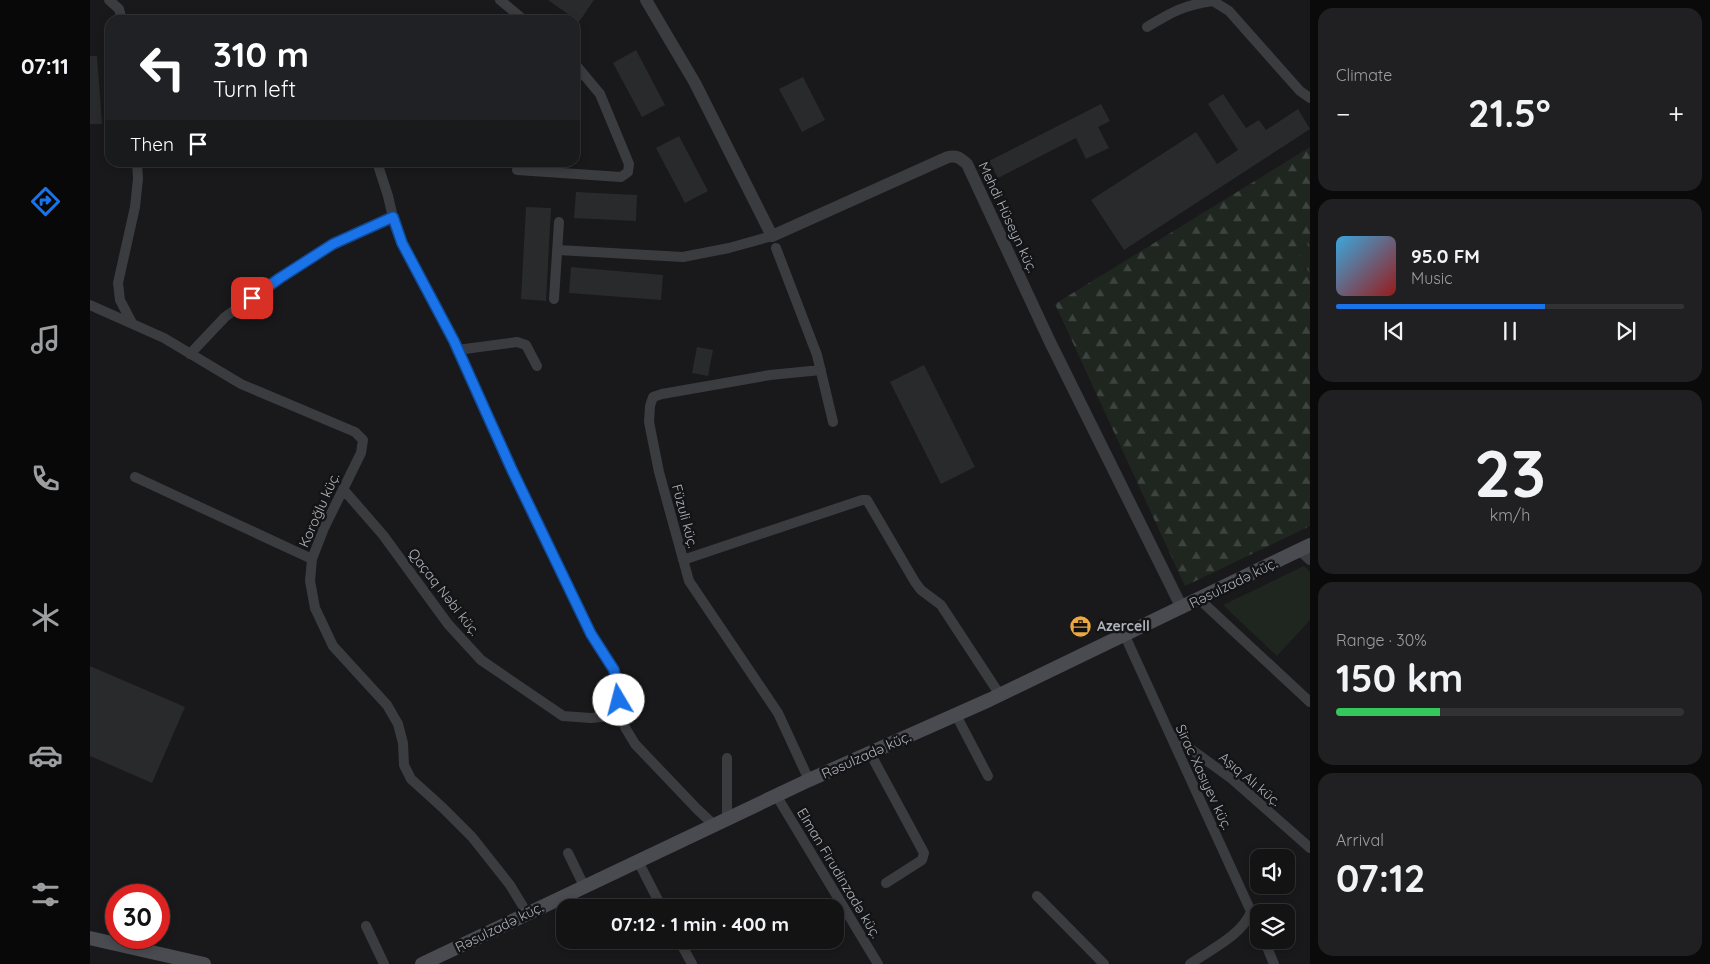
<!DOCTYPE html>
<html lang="en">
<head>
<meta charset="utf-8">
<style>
  :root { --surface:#131314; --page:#202022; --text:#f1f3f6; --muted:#9d9ea0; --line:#323234; --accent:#1a73e8 }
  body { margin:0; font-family:Quicksand,sans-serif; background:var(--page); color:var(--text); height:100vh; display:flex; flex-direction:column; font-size:19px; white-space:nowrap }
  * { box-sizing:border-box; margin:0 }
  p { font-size:16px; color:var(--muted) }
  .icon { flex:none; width:28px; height:28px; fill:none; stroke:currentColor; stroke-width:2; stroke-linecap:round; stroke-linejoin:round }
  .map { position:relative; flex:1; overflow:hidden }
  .panel { display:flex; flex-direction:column; gap:8px; padding:8px; background:#0a0a0b; width:400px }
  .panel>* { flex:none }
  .banner { position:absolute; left:15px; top:15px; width:475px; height:152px; border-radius:15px; box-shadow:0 2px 8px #0003,0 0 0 1px var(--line); background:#202124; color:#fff; overflow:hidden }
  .buttons { position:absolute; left:1160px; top:849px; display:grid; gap:10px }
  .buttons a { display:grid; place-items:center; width:45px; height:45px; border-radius:10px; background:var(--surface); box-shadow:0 2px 8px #0003,0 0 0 1px var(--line); font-size:25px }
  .speed { position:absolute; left:15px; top:884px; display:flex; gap:10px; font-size:25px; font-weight:700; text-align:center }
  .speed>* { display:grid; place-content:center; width:65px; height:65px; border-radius:50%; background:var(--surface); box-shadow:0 2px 8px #0003,0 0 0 1px var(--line); line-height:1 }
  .speed .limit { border:8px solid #d22; background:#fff; color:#111 }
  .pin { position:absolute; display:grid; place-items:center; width:42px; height:42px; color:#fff; margin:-21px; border-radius:10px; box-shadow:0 2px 8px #0006 }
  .me { position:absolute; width:55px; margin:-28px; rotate:352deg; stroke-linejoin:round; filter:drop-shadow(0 0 4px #0008) }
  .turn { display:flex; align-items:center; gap:18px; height:105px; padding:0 25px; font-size:22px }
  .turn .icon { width:65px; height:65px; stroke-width:2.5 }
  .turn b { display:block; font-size:35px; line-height:42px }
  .then { display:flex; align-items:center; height:48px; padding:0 25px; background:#0003; gap:10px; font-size:19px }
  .big { font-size:38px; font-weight:700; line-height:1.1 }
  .panel .card { flex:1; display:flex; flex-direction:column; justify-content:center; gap:8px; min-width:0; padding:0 18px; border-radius:15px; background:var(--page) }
  .panel .dial { align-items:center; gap:0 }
  .dial b { font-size:65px; line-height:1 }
  .song { display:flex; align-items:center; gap:15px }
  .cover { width:60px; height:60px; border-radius:8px; background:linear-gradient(135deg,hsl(200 70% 55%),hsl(0 70% 35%)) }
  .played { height:5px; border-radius:2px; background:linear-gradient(90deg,var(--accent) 60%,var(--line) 60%) }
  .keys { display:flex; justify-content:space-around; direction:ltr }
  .heat { display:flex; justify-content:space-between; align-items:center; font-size:28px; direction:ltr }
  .charge { height:8px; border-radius:4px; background:linear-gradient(90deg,#34c759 30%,var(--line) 0) }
  .trip { position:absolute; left:466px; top:899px; width:288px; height:50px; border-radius:15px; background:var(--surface); box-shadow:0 2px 8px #0003,0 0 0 1px var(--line); font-weight:700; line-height:50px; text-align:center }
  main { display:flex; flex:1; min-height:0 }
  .tab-bar { display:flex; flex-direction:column; width:90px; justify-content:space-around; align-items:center; background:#080808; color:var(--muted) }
  .tab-bar .icon { width:35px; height:35px }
  .tab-bar .current { color:var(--accent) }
  .tab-bar b { font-size:22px; color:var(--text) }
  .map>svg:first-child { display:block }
</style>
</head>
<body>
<main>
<nav class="tab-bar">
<b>07:11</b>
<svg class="icon current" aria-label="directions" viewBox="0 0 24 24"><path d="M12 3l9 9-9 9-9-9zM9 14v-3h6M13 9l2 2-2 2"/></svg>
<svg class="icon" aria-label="music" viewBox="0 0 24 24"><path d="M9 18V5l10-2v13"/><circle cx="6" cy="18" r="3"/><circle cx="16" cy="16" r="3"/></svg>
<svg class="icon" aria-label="phone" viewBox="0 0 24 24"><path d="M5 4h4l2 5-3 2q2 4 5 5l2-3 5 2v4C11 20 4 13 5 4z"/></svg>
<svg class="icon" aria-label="climate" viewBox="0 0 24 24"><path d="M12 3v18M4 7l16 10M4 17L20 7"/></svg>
<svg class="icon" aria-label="car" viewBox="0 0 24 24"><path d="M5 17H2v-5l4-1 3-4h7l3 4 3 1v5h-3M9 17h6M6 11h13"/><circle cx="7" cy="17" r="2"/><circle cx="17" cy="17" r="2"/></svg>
<svg class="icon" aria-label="filters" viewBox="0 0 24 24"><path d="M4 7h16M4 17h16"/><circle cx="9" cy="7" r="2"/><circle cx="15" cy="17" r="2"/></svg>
</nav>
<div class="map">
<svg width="1220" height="964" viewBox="0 0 1220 964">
  <defs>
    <pattern id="forest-firs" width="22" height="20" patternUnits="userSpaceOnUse" patternTransform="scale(1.25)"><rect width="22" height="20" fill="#1f2620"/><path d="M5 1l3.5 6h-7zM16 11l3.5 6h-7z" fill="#3d433e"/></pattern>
    <pattern id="park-tufts" width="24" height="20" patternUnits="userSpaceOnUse" patternTransform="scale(1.25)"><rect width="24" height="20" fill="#1f2620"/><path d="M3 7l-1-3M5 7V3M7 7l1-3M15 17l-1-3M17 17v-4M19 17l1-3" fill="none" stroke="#3d433e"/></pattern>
  </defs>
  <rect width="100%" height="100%" fill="#19191b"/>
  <path fill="#1f2620" d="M1214,566L1220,572V620L1187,656L1133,605Z"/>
  <path fill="url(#forest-firs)" d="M1220,147V241L1207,249L1220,278V526L1095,586L965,304Z"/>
  <path fill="url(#park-tufts)" d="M1220,241V278L1207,249Z"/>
  <path fill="#292a2c" d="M458,0H504L489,22Z
    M546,50L575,105L552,117L523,63Z
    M0,56H7L12,124H0Z
    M713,77L735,120L712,132L689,89Z
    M1133,94L1156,128L1169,120L1176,130L1208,109L1220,129L1034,250L1001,200L1106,132L1127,164L1148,150L1118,104Z
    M1011,104L1020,121L1008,127L1019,148L996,159L986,138L908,178L899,161Z
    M589,136L618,191L595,203L566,148Z
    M486,192L547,195L546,221L484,218Z
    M436,207L461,208L456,301L431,299Z
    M481,267L573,275L571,300L479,293Z
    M607,347L623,350L618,376L602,373Z
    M834,365L885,467L851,484L800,382Z
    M0,666L95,707L62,783L0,756Z"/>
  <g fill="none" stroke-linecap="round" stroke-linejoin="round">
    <path stroke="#3a3c40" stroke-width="10" d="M19,0L29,9L32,20
      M410,0L434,20
      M1057,27C1082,12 1094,5 1123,1L1139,11L1210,91L1220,98
      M287,162L298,196L305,226L312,243L364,341L422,470L501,634L524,670L527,684L530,715L536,729L545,744L607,809L624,825
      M427,170L531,177L538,172L539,164L510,94L485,64
      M686,248L727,355L743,422
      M468,250L593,257L639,248L682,236
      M464,299L469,222
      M0,305L74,338L151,384L265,432L273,440L271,453L234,528L222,559L220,581L225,608L243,646L297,705L308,724L313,743L314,765L321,779L353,808L382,837L420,885L437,913
      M42,323L30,300L28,283L45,207L48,179L47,162
      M367,350L427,342L436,345L447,366
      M100,354L135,317L189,278L243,245L303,217
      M45,477L222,559
      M253,489L293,535L358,624L391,660L473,716L501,718L530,715
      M1209,550L1220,560
      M593,560L772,500H777L825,582L831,590L851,605L910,695
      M1109,599L1220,702
      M1035,636L1169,929
      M866,715L898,776
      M1080,734L1142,779L1220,848
      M780,753L834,853L832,860L796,883
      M719,780L688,713L599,581L569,472L559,422L560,406L563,397L572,394L680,375L731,370
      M686,795L788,964
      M637,819V758
      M478,853L494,886
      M548,861L572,908
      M947,896L1014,964
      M276,926L294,964
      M589,940L602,964
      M1174,940L1184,964
      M1100,964C1121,949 1151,936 1161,912"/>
    <path stroke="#3a3c40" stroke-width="12" d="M556,0L605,83L682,236L858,157C867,155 870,158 877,164L960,342L1092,608"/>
    <path stroke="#494b50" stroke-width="14" d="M0,938L114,964
      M332,964L719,780L899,700L1220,545"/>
  </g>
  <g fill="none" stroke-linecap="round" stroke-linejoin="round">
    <defs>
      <path id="route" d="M162,298L190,278L243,244L303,217L312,243L364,341L422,470L501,634L524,670L529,700"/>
    </defs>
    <use href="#route" stroke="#114b97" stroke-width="12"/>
    <use href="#route" stroke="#1a73e8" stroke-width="9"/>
  </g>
  <defs>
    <symbol id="office-disc" viewBox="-11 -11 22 22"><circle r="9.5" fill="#eca941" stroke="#141416"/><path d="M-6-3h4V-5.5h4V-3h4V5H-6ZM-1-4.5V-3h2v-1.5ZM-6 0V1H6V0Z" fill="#111"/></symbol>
  </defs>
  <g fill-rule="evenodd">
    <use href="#office-disc" x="978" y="614" width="25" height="25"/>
  </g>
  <g text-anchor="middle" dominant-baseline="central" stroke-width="5" stroke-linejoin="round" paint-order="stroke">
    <g font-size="14" fill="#acb1ba" stroke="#141416">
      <text transform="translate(918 217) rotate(65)">Mehdi Hüseyn küç.</text>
      <text transform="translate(229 510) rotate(-66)">Koroğlu küç.</text>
      <text transform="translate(595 516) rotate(75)">Füzuli küç.</text>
      <text transform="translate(1143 583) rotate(-26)">Rəsulzadə küç.</text>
      <text transform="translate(354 592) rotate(52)">Qaçaq Nəbi küç.</text>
      <text transform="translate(776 755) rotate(-24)">Rəsulzadə küç.</text>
      <text transform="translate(1114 777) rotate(65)">Sirac Xasıyev küç.</text>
      <text transform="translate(1160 779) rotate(40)">Aşıq Alı küç.</text>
      <text transform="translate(749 873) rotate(59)">Elman Firudinzadə küç.</text>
      <text transform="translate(409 927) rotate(-26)">Rəsulzadə küç.</text>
    </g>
    <g font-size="14" font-weight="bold" fill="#acb1ba" stroke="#141416" text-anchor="start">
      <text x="1007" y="626">Azercell</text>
    </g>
  </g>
</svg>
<div class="buttons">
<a><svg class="icon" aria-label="sound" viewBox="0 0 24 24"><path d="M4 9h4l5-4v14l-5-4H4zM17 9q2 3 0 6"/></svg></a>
<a><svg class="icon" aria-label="layers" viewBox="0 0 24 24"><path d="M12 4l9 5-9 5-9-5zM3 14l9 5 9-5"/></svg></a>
</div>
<div class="speed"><div class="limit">30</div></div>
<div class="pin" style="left:162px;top:298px;background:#d93025"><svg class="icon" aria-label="arrive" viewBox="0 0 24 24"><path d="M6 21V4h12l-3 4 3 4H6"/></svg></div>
<svg class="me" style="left:529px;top:700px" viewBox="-20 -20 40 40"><circle r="19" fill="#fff"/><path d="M0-13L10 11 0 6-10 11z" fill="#1a73e8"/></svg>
<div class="trip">07:12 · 1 min · 400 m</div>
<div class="banner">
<div class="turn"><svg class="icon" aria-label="left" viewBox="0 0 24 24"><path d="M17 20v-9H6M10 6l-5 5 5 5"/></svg><div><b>310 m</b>Turn left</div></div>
<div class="then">Then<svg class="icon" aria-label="arrive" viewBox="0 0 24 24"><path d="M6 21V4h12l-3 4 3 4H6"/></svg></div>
</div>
</div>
<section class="panel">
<div class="card"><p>Climate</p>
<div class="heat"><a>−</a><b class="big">21.5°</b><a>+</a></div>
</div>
<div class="card">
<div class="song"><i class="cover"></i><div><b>95.0 FM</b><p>Music</p></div></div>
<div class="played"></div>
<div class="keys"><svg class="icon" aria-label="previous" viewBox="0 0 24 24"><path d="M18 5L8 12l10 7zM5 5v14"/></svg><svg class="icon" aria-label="pause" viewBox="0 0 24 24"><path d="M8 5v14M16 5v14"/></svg><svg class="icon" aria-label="next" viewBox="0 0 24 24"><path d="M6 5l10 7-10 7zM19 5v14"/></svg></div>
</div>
<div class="card dial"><b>23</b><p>km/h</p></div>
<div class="card"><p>Range · 30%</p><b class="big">150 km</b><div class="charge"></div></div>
<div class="card"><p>Arrival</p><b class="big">07:12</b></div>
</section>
</main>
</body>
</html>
